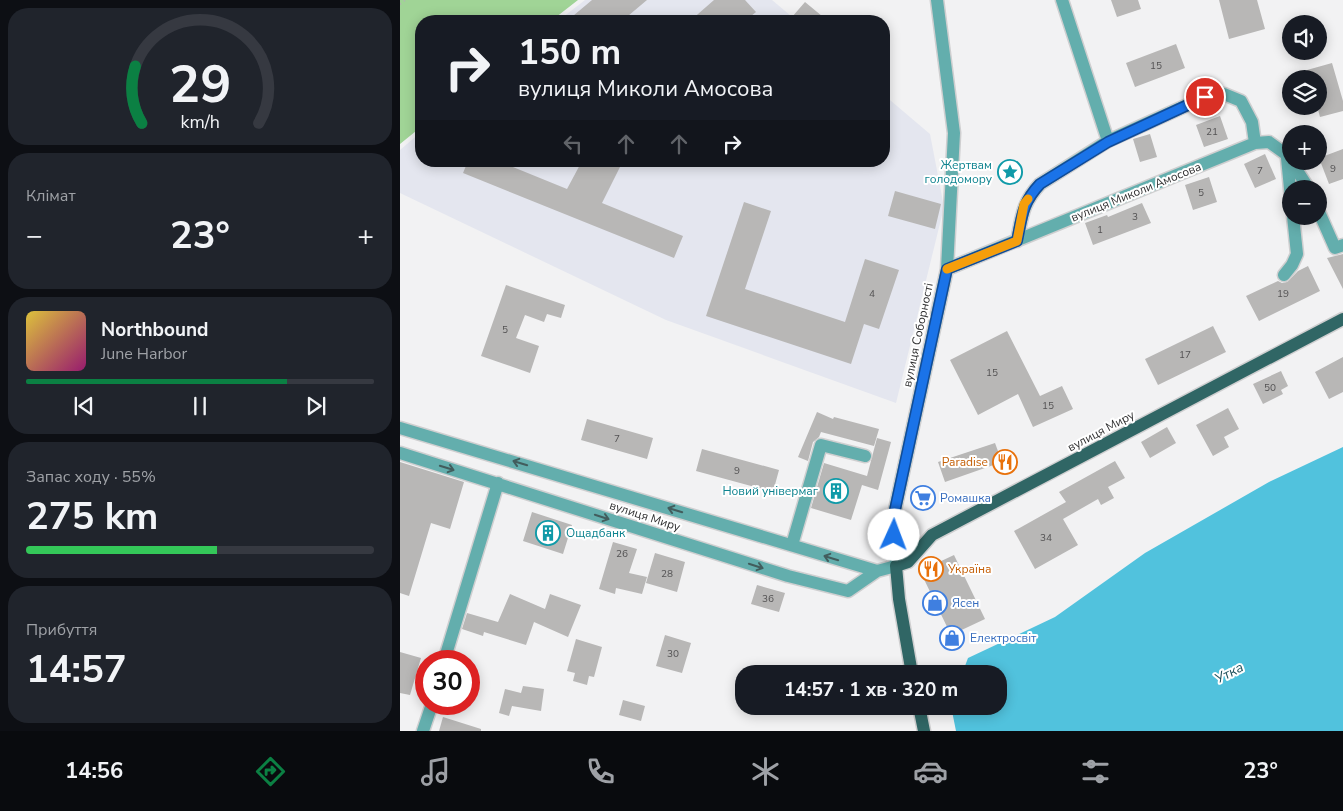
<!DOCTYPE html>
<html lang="uk">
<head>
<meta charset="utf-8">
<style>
  :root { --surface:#171b24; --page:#20242c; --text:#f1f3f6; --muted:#9ea1a6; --line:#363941; --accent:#0b8043 }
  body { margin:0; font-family:"Nunito Sans",sans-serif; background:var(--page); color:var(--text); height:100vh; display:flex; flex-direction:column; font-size:19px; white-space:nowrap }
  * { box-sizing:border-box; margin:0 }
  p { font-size:16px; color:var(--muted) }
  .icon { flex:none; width:28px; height:28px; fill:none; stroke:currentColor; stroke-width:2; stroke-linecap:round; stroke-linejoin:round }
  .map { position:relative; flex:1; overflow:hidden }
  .side { display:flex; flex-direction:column; gap:8px; padding:8px; background:#0d0f14; width:400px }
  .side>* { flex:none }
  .top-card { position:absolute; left:15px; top:15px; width:475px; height:152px; border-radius:20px; box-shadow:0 2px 12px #0003; background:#171b24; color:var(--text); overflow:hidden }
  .fabs { position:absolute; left:882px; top:15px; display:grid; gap:10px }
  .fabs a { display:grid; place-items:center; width:45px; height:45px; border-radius:50%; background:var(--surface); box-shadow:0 2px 12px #0003; font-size:25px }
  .speed { position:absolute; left:15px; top:650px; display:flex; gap:10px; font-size:25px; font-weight:700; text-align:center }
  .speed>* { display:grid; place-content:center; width:65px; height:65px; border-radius:50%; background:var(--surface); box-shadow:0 2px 12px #0003; line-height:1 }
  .speed .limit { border:8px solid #d22; background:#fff; color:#111 }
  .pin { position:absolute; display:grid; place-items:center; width:42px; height:42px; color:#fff; margin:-21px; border:2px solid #fff; border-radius:50%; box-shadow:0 1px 5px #0007 }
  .me { position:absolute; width:55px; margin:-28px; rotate:2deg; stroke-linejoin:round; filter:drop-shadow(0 0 4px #0008) }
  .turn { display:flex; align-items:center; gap:18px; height:105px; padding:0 20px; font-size:22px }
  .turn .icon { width:65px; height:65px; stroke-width:2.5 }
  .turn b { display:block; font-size:35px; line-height:42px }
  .lanes { display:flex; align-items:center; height:48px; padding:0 20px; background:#0003; justify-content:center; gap:25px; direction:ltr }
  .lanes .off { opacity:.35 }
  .big { font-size:38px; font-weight:700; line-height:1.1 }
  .side .tile { flex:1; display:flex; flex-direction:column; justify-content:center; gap:8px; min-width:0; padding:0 18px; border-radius:20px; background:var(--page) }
  .side .dial { align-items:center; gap:0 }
  .dial svg { height:130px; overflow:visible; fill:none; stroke:var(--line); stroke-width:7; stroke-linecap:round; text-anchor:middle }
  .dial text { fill:var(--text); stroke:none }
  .song { display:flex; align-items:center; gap:15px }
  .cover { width:60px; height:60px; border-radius:8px; background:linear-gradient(135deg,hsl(50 70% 55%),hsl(320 70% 35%)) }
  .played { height:5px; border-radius:2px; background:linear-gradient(90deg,var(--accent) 75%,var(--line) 75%) }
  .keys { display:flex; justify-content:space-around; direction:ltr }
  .heat { display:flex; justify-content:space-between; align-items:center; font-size:28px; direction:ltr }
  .charge { height:8px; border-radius:4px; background:linear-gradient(90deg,#34c759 55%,var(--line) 0) }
  .trip { position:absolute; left:335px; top:665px; width:272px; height:50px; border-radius:20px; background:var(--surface); box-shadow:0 2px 12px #0003; font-weight:700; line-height:50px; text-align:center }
  .tabs { display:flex; height:80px; justify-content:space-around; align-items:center; background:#090b0e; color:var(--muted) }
  .tabs .icon { width:35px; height:35px }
  .tabs .active { color:var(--accent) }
  .tabs b { font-size:22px; color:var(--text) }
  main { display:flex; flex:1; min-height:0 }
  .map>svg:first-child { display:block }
</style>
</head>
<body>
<main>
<section class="side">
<div class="tile dial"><svg viewBox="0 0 100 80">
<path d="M14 69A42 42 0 1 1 86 69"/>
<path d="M14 69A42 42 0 0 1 10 34" stroke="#0b8043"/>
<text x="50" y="56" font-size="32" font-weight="700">29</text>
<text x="50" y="72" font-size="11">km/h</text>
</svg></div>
<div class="tile"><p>Клімат</p>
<div class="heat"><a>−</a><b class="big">23°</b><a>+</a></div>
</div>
<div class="tile">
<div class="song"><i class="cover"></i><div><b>Northbound</b><p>June Harbor</p></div></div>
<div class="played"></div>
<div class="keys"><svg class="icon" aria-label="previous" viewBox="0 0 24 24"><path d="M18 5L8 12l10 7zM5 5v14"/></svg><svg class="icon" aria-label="pause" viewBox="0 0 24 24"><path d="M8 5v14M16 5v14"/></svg><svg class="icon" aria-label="next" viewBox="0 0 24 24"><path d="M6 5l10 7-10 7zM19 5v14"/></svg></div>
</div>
<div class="tile"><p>Запас ходу · 55%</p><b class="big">275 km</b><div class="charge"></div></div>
<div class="tile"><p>Прибуття</p><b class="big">14:57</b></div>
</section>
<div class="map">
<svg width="943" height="731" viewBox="0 0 943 731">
  <rect width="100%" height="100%" fill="#f2f2f3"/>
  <path fill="#e4e6ef" d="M185,0H372L397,21H158Z
    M484,95L530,134L544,207L496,403L266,320L0,193V150L21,132V161H484Z"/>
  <path fill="#a0d496" d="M0,0H178L151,21H21V127L0,144Z"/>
  <path fill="#51c2dd" d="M943,447V731H556L551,706H599V674H562L568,658L655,617L745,553L869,482Z"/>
  <path fill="#b8b7b6" d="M192,0H247L222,21H167Z
    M314,0H345L356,12L345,21H290Z
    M711,0H738L741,9L717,17Z
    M819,0H857L865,29L829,39Z
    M405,2L428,21H397L392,17Z
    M776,44L785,68L735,87L726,63Z
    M932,63L943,101V111L920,117L917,106H919V79H909L907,70Z
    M820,116L828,139L804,147L796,125Z
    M750,134L757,157L740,162L733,139Z
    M943,149V179L929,184L919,158Z
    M865,154L876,179L855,188L844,164Z
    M68,161H98L167,189L182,161H223L202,203L283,236L274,258L63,173Z
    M809,177L817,202L793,210L785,185Z
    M495,191L541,204L535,229L488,216Z
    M344,202L371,211L345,289L445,322L465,259L499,270L479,329L464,324L451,364L306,316Z
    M742,203L751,223L693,245L685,223L707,215L708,217Z
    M943,254V289L927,258Z
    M908,266L920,291L859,321L846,296L878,281L882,283L887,282L898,271Z
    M106,285L165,305L161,318L147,314L144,322L125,315L116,338L139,346L130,373L81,356Z
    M813,326L826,352L758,385L745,359Z
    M607,331L640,396L662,386L673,409L633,427L618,394L578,415L550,360Z
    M943,357V392L929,399L915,372Z
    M881,371L888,386L881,390L883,394L863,404L853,384Z
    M828,408L839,429L824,437L829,447L813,456L796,425Z
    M417,412L433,419L434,417L479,429L474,446L421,432L419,437L413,442L408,461L398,457Z
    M187,419L253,438L247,459L181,440Z
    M767,427L776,443L750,458L741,442Z
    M477,438L491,442L478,490L462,485L451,520L411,508L424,463L467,476Z
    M595,443L602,462L545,482L538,462Z
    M302,449L379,470L373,492L296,471Z
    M715,461L725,478L708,487L714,498L701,505L698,499L663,519L678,545L635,569L614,531L666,502L659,492Z
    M0,462L64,482L50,529L31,523L9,596L0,593Z
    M132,512L172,525L163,554L123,541Z
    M213,542L237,549L229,573L247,577L242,594L216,588L215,594L199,589Z
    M255,553L285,562L277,592L246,583Z
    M554,555L585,619L551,635L520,571Z
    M357,585L385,593L379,612L351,604Z
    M110,594L145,609L150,594L181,605L168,637L134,622L126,645L84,632L83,636L62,629L67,613L98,622Z
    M265,635L291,643L282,673L256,666Z
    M176,639L202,647L194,677L189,676L187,685L173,681L175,673L167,671Z
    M0,652L21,658L10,695L0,693Z
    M123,686L144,689L141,711L112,706L109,716L99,713L105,689L121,693Z
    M223,700L245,706L241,721L219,715Z
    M43,717L81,729V731H39Z"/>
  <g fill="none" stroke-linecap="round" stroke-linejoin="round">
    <defs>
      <path id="minor" d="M855,143L869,142L887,155L909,189
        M887,158L891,199
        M919,212L935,248L943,245
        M617,241C622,217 622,203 640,184L708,141
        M547,269L855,143L852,122L841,101L824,94L805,97L708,141L662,0
        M884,275L892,265L897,254L893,216
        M0,428L477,571
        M0,453L388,576L448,591L477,571L496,566L493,519L547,269L554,133L537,0
        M392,545L421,445L465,456
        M44,661L98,483
        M23,731L32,704"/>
      <path id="major" d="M512,674L499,599L496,566L508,562L532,535L943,319
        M519,706L524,731"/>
    </defs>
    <use href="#minor" stroke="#cfcfd0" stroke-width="15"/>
    <use href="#major" stroke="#cfcfd0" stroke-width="15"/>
    <path stroke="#b3b3b4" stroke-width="2.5" stroke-dasharray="1 4" stroke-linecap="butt" d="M0,4L5,0"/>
    <use href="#minor" stroke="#63aead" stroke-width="12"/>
    <use href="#major" stroke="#306665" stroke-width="12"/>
  </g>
  <defs><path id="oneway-shaft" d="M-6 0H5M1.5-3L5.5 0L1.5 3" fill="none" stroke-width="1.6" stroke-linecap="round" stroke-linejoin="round" transform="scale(1.25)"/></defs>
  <g stroke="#425d5d">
    <use href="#oneway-shaft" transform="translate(120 463) rotate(-163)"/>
    <use href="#oneway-shaft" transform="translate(47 468) rotate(17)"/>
    <use href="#oneway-shaft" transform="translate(275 510) rotate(-163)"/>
    <use href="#oneway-shaft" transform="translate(202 517) rotate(18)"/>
    <use href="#oneway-shaft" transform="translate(431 558) rotate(-163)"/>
    <use href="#oneway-shaft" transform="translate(356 566) rotate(18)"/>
  </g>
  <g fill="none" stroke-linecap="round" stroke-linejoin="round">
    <defs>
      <path id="route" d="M494,535L493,519L547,269L617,241C622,217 622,203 640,184L708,142L805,97"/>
    </defs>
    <use href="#route" stroke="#114b97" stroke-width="12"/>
    <use href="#route" stroke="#1a73e8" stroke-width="9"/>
    <path stroke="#f59e0b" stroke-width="9" d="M547,269L617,241L624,204L628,199"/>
  </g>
  <defs>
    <symbol id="sight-ring" viewBox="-11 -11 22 22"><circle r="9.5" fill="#fff" stroke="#0f9aa8" stroke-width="1.5"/><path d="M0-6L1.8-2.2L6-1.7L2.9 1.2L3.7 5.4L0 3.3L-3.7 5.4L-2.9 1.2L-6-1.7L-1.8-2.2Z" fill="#0f9aa8"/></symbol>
    <symbol id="restaurant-ring" viewBox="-11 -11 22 22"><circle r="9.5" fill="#fff" stroke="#e8710a" stroke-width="1.5"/><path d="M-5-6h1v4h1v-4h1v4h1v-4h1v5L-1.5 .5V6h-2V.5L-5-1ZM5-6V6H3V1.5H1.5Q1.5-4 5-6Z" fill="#e8710a"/></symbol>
    <symbol id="building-ring" viewBox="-11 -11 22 22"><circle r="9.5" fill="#fff" stroke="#0f9aa8" stroke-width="1.5"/><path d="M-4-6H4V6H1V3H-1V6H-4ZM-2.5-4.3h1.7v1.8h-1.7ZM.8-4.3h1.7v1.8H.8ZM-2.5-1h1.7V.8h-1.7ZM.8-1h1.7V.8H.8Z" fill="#0f9aa8"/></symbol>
    <symbol id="supermarket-ring" viewBox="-11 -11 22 22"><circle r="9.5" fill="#fff" stroke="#3f7fe0" stroke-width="1.5"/><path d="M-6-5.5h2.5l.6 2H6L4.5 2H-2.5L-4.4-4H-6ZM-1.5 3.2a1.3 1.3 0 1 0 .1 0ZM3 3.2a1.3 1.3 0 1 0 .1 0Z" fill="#3f7fe0"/></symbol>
    <symbol id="shop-ring" viewBox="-11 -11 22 22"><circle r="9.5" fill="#fff" stroke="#3f7fe0" stroke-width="1.5"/><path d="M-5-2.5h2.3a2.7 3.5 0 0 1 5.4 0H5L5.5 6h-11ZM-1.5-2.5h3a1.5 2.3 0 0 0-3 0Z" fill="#3f7fe0"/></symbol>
  </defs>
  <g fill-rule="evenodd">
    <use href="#sight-ring" x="596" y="158" width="28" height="28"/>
    <use href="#restaurant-ring" x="591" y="448" width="28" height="28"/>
    <use href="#building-ring" x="422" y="477" width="28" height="28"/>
    <use href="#supermarket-ring" x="509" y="484" width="28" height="28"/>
    <use href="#building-ring" x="134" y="519" width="28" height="28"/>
    <use href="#restaurant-ring" x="517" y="555" width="28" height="28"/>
    <use href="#shop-ring" x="521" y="589" width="28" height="28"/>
    <use href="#shop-ring" x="538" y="624" width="28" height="28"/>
  </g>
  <g text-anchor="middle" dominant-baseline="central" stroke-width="4" stroke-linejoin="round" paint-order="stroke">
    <g font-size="10" fill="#535253">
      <text x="756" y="66">15</text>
      <text x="812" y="132">21</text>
      <text x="933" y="169">9</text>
      <text x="860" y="171">7</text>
      <text x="801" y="193">5</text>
      <text x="735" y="217">3</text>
      <text x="700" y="230">1</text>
      <text x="472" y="294">4</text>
      <text x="883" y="294">19</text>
      <text x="105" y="330">5</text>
      <text x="785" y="355">17</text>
      <text x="592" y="373">15</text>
      <text x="870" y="388">50</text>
      <text x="648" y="406">15</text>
      <text x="217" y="439">7</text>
      <text x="337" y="471">9</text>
      <text x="646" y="538">34</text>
      <text x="222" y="554">26</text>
      <text x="267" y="574">28</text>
      <text x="368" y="599">36</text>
      <text x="273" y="654">30</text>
    </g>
    <g font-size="12" fill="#0d838f" stroke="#fff" text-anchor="end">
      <text x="592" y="165">Жертвам<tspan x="592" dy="14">голодомору</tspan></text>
      <text x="418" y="491">Новий універмаг</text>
      <text x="166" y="533" text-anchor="start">Ощадбанк</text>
    </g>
    <g font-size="12" fill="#313132" stroke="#fff">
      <text transform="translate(736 192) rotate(-22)">вулиця Миколи Амосова</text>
      <text transform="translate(518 335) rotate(-78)">вулиця Соборності</text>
      <text transform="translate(701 431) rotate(-28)">вулиця Миру</text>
      <text transform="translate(245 516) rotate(18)">вулиця Миру</text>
    </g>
    <g font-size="12" fill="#c56008" stroke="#fff" text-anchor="end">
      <text x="588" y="462">Paradise</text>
      <text x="548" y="569" text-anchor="start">Україна</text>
    </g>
    <g font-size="12" fill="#366cbe" stroke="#fff" text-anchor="start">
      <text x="540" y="498">Ромашка</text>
      <text x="552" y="603">Ясен</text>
      <text x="570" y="638">Електросвіт</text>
    </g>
    <g font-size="14" font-style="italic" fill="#1e4f5a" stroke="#fff">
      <text transform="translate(829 673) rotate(-27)">Утка</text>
    </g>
  </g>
</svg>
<div class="fabs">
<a><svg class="icon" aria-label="sound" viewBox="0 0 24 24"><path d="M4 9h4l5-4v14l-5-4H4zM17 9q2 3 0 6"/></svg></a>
<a><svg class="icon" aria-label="layers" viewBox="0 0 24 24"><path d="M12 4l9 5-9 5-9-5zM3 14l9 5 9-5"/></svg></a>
<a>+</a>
<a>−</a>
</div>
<div class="speed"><div class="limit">30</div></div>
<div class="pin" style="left:805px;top:97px;background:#d93025"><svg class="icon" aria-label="arrive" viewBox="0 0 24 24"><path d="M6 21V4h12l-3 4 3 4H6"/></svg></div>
<svg class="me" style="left:494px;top:535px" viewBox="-20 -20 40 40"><circle r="19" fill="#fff"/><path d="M0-13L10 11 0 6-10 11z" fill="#1a73e8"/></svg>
<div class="trip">14:57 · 1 хв · 320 m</div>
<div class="top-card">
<div class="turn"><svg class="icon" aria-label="right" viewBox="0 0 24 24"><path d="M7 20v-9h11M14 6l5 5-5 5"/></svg><div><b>150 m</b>вулиця Миколи Амосова</div></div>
<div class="lanes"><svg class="icon off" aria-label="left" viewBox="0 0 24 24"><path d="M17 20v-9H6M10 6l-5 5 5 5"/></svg><svg class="icon off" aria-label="ahead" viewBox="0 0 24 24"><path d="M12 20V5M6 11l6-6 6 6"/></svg><svg class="icon off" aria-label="ahead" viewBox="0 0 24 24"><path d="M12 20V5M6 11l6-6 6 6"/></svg><svg class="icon" aria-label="right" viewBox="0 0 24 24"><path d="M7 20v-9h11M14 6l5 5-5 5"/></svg></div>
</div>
</div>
</main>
<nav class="tabs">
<b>14:56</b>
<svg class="icon active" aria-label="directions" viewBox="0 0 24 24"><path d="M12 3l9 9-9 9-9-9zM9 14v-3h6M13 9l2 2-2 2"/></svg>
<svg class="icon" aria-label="music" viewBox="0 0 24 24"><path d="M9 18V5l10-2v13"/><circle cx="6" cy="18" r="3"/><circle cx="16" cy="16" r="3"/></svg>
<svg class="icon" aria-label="phone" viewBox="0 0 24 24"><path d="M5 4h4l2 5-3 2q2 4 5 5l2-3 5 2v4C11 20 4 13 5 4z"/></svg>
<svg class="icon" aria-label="climate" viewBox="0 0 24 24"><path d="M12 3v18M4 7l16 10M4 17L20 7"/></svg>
<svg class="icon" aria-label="car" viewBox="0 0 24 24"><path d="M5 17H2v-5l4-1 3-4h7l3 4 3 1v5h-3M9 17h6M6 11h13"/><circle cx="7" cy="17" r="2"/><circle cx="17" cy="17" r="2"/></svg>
<svg class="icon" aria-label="filters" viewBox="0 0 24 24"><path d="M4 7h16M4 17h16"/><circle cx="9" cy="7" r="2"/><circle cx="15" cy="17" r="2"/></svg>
<b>23°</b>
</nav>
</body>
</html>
